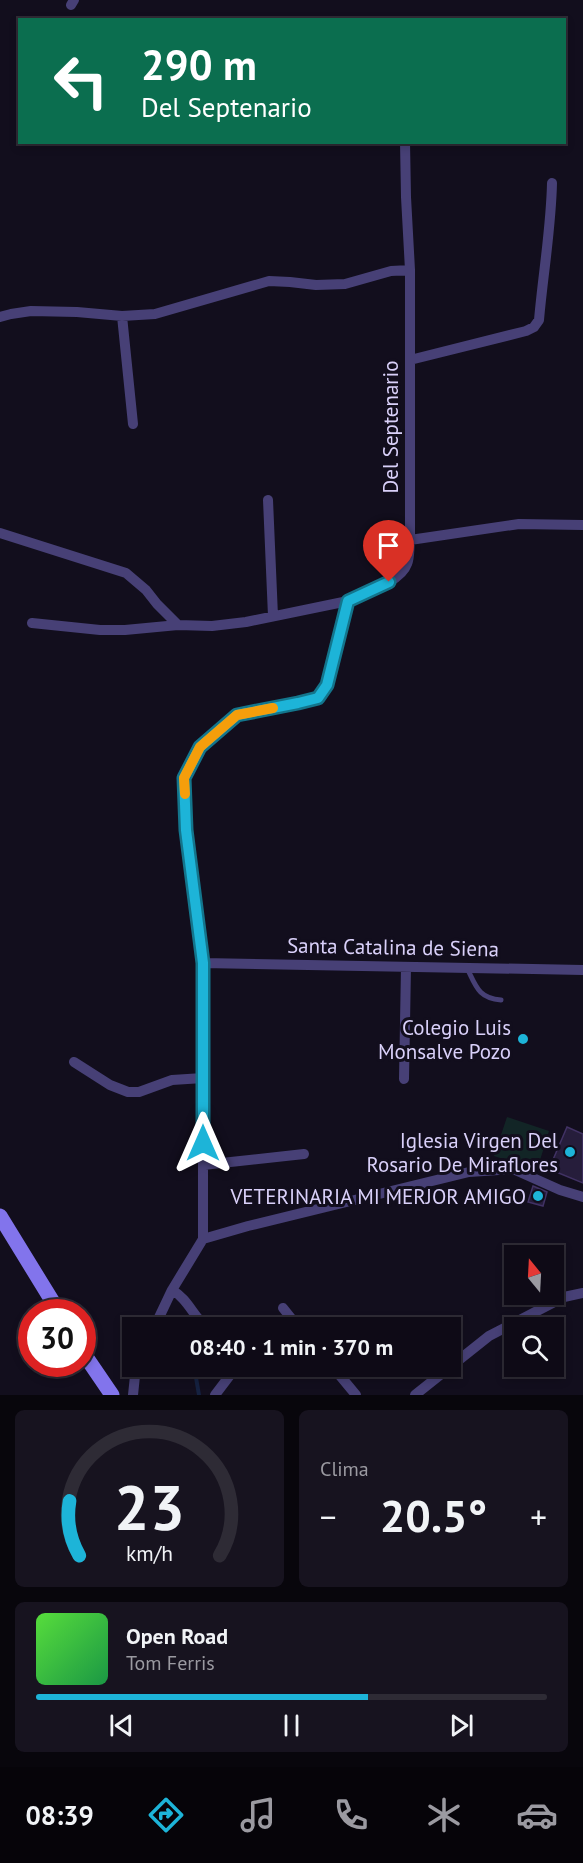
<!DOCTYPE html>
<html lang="es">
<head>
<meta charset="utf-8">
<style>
  :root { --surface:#0e0a16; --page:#17131f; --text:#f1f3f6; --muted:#9b9aa1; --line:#2e2b35; --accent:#1db4d8 }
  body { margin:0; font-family:"PT Sans",sans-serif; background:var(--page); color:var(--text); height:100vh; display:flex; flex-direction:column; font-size:22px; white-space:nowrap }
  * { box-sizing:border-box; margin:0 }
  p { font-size:20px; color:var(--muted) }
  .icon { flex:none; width:33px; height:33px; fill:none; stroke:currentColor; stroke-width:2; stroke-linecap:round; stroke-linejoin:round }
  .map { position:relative; height:1395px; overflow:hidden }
  .details { display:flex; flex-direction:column; gap:15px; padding:15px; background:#08060c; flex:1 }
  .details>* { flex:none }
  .top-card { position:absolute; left:18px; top:18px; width:548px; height:126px; border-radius:0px; box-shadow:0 3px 9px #0003,0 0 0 2px var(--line); background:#0b6e4f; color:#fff; overflow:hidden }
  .needle { width:39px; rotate:342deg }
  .tools { position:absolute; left:504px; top:1245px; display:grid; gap:12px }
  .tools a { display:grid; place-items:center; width:60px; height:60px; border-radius:0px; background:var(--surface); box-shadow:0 3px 9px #0003,0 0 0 2px var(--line); font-size:30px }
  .speed { position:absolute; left:18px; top:1299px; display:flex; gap:12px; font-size:30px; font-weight:700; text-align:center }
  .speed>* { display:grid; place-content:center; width:78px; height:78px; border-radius:50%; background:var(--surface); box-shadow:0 3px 9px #0003,0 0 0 2px var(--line); line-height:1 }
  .speed .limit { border:9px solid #d22; background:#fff; color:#111 }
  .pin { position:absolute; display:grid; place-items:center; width:51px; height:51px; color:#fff; margin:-62px -26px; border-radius:50% 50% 50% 0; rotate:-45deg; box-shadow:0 0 6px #0007 }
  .pin .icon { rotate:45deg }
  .me { position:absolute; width:66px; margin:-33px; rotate:0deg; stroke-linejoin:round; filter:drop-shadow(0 0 4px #0008) }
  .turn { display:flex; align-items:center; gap:21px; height:126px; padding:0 24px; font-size:27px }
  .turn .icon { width:78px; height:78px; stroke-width:2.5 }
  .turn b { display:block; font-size:42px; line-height:51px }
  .big { font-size:45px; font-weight:700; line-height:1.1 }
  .details .card { flex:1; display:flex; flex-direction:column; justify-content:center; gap:9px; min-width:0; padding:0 21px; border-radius:9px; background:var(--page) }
  .details .dial { align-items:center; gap:0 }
  .dial svg { height:156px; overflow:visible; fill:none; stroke:var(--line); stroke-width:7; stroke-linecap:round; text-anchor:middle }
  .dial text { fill:var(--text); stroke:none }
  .song { display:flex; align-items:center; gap:18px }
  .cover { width:72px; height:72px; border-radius:9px; background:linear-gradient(135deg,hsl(110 70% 55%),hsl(140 70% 35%)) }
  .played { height:6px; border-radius:3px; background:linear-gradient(90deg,var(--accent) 65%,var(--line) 65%) }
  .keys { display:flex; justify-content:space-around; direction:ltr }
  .heat { display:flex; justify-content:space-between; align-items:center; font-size:33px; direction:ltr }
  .details .tiles { flex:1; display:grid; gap:15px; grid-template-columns:1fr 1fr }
  .card:last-child { grid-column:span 2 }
  .trip { position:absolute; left:122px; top:1317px; width:339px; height:60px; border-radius:0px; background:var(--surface); box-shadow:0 3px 9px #0003,0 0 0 2px var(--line); font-weight:700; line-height:60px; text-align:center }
  .tab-bar { display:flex; height:96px; justify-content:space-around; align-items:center; background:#060409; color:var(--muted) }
  .tab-bar .icon { width:42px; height:42px }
  .tab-bar .selected { color:var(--accent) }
  .tab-bar b { font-size:27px; color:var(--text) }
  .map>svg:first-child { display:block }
</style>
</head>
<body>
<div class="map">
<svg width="583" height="1395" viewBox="0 0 583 1395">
  <rect width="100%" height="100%" fill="#120e1d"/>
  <path fill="#122526" d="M507,1117L549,1131L537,1170L494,1156Z"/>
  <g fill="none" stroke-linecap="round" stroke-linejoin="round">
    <path stroke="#152140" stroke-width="4" d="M165,1324L168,1328
      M194,1366L199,1395"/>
  </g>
  <path fill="#261d3b" stroke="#413264" stroke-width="1.5" d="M567,1127L583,1134V1183L549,1169Z
    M533,1186L547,1192L543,1206L528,1202Z"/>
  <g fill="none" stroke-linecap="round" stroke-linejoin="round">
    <path stroke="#474076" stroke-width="5" d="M467,968C476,986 478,998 501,1000"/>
    <path stroke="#474076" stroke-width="10" d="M71,5L74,0
      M405,142L406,197L410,270
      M122,316L133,424
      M0,317L11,314L31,311L77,312L122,316L155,314L269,281L290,282L316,285L345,284L391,271L410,270V540C409,548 410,557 407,564C401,582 365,593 348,601L327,685L318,697L298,703L237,715L200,747L184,778L186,830L203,963V1239L172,1290L154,1328
      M410,360L526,331L534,327L539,320C543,274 551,229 552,183
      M268,500L273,616
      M0,533L126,573L146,590L157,604L178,625L212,626L246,622L348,601
      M410,540L519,524L583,525
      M32,623L100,630H125L178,625
      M203,963L583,970
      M74,1062L110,1085L128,1092H139L172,1080L203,1078
      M404,1079L406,967
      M203,1165L304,1154
      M203,1239L248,1226L469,1172L513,1169L560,1190L583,1197
      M172,1290C188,1299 193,1316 207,1328
      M283,1308L299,1328
      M332,1366L356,1395
      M133,1395L136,1366
      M215,1395L237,1366
      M415,1395L489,1336L564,1297L583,1293"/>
    <path stroke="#8274ec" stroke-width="15" d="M0,1216L59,1312
      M82,1351L112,1395"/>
  </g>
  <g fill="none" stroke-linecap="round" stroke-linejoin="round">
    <defs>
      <path id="route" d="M203,1143V963L186,830L184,778L200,747L237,715L298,703L318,698L327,685L348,601L389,582"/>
    </defs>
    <use href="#route" stroke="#13758c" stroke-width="15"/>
    <use href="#route" stroke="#1db4d8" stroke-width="10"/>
    <path stroke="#f59e0b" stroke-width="10" d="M185,794L184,778L200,747L237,715L273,708"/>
  </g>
  <g fill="#1db4d8" stroke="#120e1d" stroke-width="2">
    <circle cx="523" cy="1039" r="6"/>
    <circle cx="570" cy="1152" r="6"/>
    <circle cx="538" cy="1196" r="6"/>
  </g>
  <g text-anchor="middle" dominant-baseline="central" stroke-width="6" stroke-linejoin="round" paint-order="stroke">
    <g font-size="21" fill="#d9d0f9" stroke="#120e1d">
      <text transform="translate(390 427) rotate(-90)">Del Septenario</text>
      <text transform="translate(393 947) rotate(1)">Santa Catalina de Siena</text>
    </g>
    <g font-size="21" fill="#d9d0f9" stroke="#120e1d" text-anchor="end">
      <text x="511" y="1027">Colegio Luis<tspan x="511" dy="24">Monsalve Pozo</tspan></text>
      <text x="558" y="1140">Iglesia Virgen Del<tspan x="558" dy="24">Rosario De Miraflores</tspan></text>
      <text x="526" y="1196">VETERINARIA MI MERJOR AMIGO</text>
    </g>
  </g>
</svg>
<div class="tools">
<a><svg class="needle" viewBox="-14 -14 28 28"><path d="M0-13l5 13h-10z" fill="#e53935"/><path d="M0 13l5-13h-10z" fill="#9b9aa1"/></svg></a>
<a><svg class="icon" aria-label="search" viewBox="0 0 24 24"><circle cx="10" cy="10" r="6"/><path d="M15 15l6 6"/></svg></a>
</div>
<div class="speed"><div class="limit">30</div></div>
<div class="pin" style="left:389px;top:582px;background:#d93025"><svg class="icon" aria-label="arrive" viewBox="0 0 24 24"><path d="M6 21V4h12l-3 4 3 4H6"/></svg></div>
<svg class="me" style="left:203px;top:1143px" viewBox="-20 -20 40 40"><path d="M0-17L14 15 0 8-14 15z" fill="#1db4d8" stroke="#fff" stroke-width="4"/></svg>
<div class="trip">08:40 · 1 min · 370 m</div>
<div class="top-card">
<div class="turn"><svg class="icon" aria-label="left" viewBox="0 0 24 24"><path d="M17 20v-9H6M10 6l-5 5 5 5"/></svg><div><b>290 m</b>Del Septenario</div></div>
</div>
</div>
<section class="details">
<div class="tiles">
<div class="card dial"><svg viewBox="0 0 100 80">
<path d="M14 69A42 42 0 1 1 86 69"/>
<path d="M14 69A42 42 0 0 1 9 41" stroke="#1db4d8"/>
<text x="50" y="56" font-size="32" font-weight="700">23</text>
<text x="50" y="72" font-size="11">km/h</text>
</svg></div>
<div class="card"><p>Clima</p>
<div class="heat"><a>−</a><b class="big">20.5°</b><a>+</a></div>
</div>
<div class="card">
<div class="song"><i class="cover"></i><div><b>Open Road</b><p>Tom Ferris</p></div></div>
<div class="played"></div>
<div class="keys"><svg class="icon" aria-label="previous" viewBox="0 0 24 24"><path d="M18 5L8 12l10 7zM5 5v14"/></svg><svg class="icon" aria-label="pause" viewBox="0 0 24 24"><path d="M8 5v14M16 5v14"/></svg><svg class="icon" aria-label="next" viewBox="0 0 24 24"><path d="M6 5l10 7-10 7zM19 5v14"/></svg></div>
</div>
</div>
</section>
<nav class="tab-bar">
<b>08:39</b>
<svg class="icon selected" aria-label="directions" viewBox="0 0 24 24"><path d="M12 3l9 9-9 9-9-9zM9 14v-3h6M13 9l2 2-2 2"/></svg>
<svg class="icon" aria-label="music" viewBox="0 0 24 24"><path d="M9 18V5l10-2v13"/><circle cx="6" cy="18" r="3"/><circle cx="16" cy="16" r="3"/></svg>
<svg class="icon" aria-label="phone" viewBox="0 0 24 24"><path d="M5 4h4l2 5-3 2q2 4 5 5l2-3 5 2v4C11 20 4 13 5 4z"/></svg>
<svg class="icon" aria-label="climate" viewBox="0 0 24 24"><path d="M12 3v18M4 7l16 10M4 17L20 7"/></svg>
<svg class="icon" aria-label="car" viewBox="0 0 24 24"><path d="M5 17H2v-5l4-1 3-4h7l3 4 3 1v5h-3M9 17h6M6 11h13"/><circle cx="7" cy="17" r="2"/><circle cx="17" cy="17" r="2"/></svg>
</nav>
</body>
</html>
